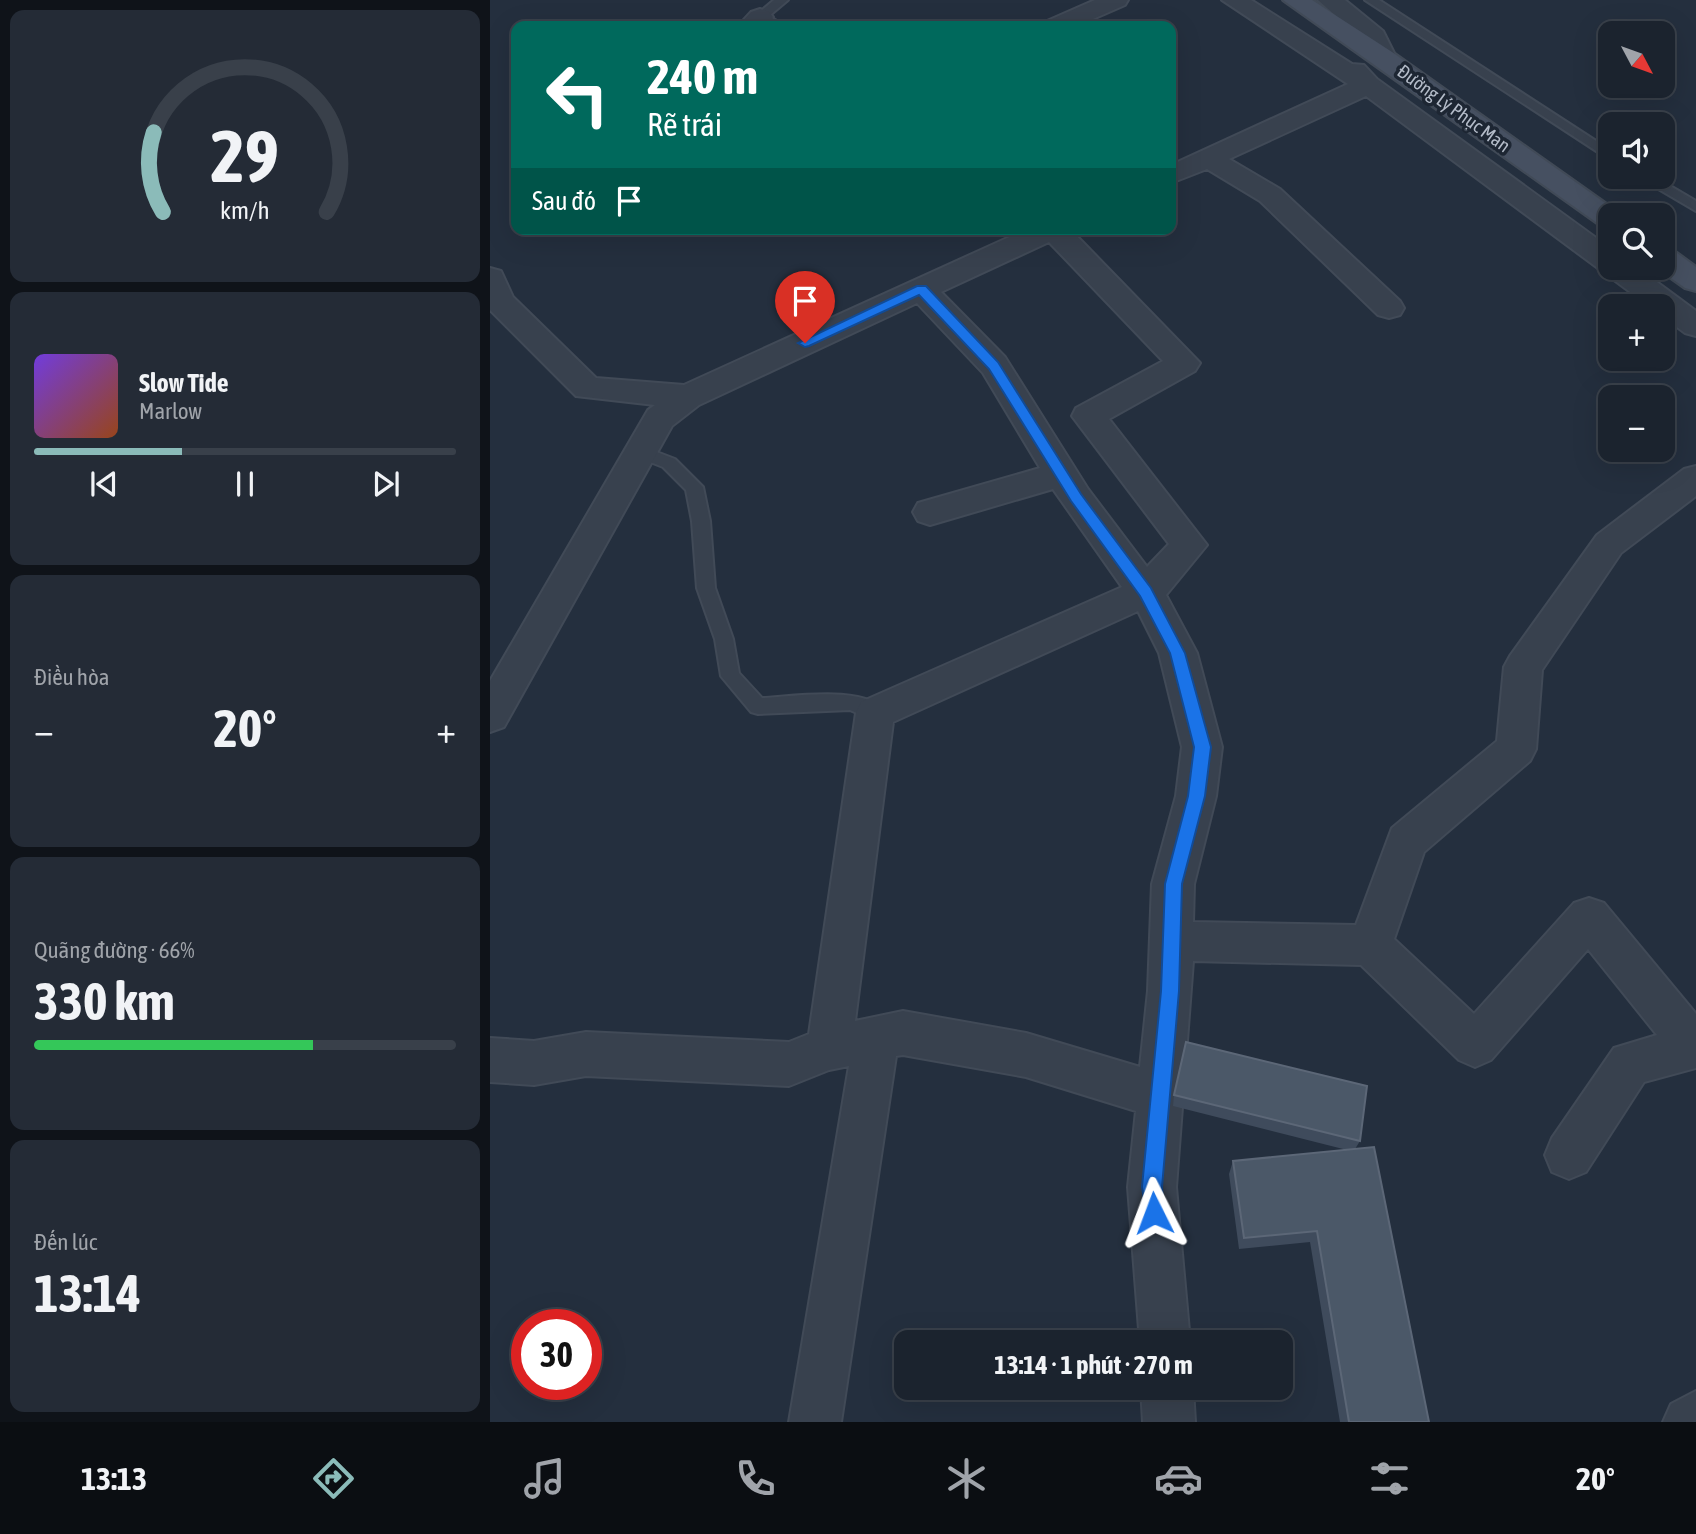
<!DOCTYPE html>
<html lang="vi">
<head>
<meta charset="utf-8">
<style>
  :root { --surface:#1b232e; --page:#242b36; --text:#f1f3f6; --muted:#a0a4aa; --line:#39404a; --accent:#8bbbb9 }
  body { margin:0; font-family:"Asap Condensed",sans-serif; background:var(--page); color:var(--text); height:100vh; display:flex; flex-direction:column; font-size:26px; white-space:nowrap }
  * { box-sizing:border-box; margin:0 }
  p { font-size:23px; color:var(--muted) }
  .icon { flex:none; width:38px; height:38px; fill:none; stroke:currentColor; stroke-width:2; stroke-linecap:round; stroke-linejoin:round }
  .map { position:relative; flex:1; overflow:hidden }
  .drawer { display:flex; flex-direction:column; gap:10px; padding:10px; background:#0f1319; width:490px }
  .drawer>* { flex:none }
  .hud { position:absolute; left:21px; top:21px; width:665px; height:214px; border-radius:14px; box-shadow:0 7px 28px #0002,0 0 0 2px var(--line); background:#00695c; color:#fff; overflow:hidden }
  .needle { width:46px; rotate:131deg }
  .buttons { position:absolute; left:1108px; top:21px; display:grid; gap:14px }
  .buttons a { display:grid; place-items:center; width:77px; height:77px; border-radius:14px; background:var(--surface); box-shadow:0 7px 28px #0002,0 0 0 2px var(--line); font-size:35px }
  .speed { position:absolute; left:21px; top:1309px; display:flex; gap:14px; font-size:35px; font-weight:700; text-align:center }
  .speed>* { display:grid; place-content:center; width:91px; height:91px; border-radius:50%; background:var(--surface); box-shadow:0 7px 28px #0002,0 0 0 2px var(--line); line-height:1 }
  .speed .limit { border:10px solid #d22; background:#fff; color:#111 }
  .pin { position:absolute; display:grid; place-items:center; width:60px; height:60px; color:#fff; margin:-72px -30px; border-radius:50% 50% 50% 0; rotate:-45deg; box-shadow:0 0 7px #0007 }
  .pin .icon { rotate:45deg }
  .me { position:absolute; width:77px; margin:-38px; rotate:357deg; stroke-linejoin:round; filter:drop-shadow(0 0 5px #0008) }
  .turn { display:flex; align-items:center; gap:24px; height:147px; padding:0 21px; font-size:32px }
  .turn .icon { width:91px; height:91px; stroke-width:2.5 }
  .turn b { display:block; font-size:49px; line-height:60px }
  .then { display:flex; align-items:center; height:66px; padding:0 21px; background:#0003; gap:14px; font-size:26px }
  .big { font-size:52px; font-weight:700; line-height:1.1 }
  .drawer .tile { flex:1; display:flex; flex-direction:column; justify-content:center; gap:10px; min-width:0; padding:0 24px; border-radius:14px; background:var(--page) }
  .drawer .dial { align-items:center; gap:0 }
  .dial svg { height:182px; overflow:visible; fill:none; stroke:var(--line); stroke-width:7; stroke-linecap:round; text-anchor:middle }
  .dial text { fill:var(--text); stroke:none }
  .song { display:flex; align-items:center; gap:21px }
  .cover { width:84px; height:84px; border-radius:10px; background:linear-gradient(135deg,hsl(260 70% 55%),hsl(20 70% 35%)) }
  .played { height:7px; border-radius:4px; background:linear-gradient(90deg,var(--accent) 35%,var(--line) 35%) }
  .keys { display:flex; justify-content:space-around; direction:ltr }
  .heat { display:flex; justify-content:space-between; align-items:center; font-size:38px; direction:ltr }
  .charge { height:10px; border-radius:5px; background:linear-gradient(90deg,#34c759 66%,var(--line) 0) }
  .trip { position:absolute; left:404px; top:1330px; width:399px; height:70px; border-radius:14px; background:var(--surface); box-shadow:0 7px 28px #0002,0 0 0 2px var(--line); font-weight:700; line-height:70px; text-align:center }
  .tabs { display:flex; height:112px; justify-content:space-around; align-items:center; background:#0b0e12; color:var(--muted) }
  .tabs .icon { width:49px; height:49px }
  .tabs .current { color:var(--accent) }
  .tabs b { font-size:32px; color:var(--text) }
  main { display:flex; flex:1; min-height:0 }
  .map>svg:first-child { display:block }
</style>
</head>
<body>
<main>
<section class="drawer">
<div class="tile dial"><svg viewBox="0 0 100 80">
<path d="M14 69A42 42 0 1 1 86 69"/>
<path d="M14 69A42 42 0 0 1 10 34" stroke="#8bbbb9"/>
<text x="50" y="56" font-size="32" font-weight="700">29</text>
<text x="50" y="72" font-size="11">km/h</text>
</svg></div>
<div class="tile">
<div class="song"><i class="cover"></i><div><b>Slow Tide</b><p>Marlow</p></div></div>
<div class="played"></div>
<div class="keys"><svg class="icon" aria-label="previous" viewBox="0 0 24 24"><path d="M18 5L8 12l10 7zM5 5v14"/></svg><svg class="icon" aria-label="pause" viewBox="0 0 24 24"><path d="M8 5v14M16 5v14"/></svg><svg class="icon" aria-label="next" viewBox="0 0 24 24"><path d="M6 5l10 7-10 7zM19 5v14"/></svg></div>
</div>
<div class="tile"><p>Điều hòa</p>
<div class="heat"><a>−</a><b class="big">20°</b><a>+</a></div>
</div>
<div class="tile"><p>Quãng đường · 66%</p><b class="big">330 km</b><div class="charge"></div></div>
<div class="tile"><p>Đến lúc</p><b class="big">13:14</b></div>
</section>
<div class="map">
<svg width="1206" height="1422" viewBox="0 0 1206 1422">
  <rect width="100%" height="100%" fill="#242f3e"/>
  <g fill="none" stroke-linecap="round" stroke-linejoin="round">
    <defs>
      <path id="service" d="M284,0H298L279,16L294,26H279L264,17Z
        M875,0H889L1120,150V160Z
        M1148,177H1165L1206,201V211Z
        M151,446L185,459L213,487L220,521L225,588L243,639L249,673L272,698C300,697 380,684 395,713L392,719L385,721L360,710L268,714L261,712L231,676L225,639L207,588L202,521L196,490L173,467L145,456L143,452L145,448Z"/>
      <path id="minor" d="M605,0H638L635,5L587,26H553L557,21Z
        M732,0H761L862,64L874,65L887,79L1120,248V268H1148L1206,311V336L1195,333L1172,316V306H1159L876,96L739,159L790,189L910,301L914,308L910,315L899,318L888,315L770,201L717,169L681,183V165L858,84Z
        M828,0H855L893,31L906,57L902,62H884L873,40Z
        M270,9L279,12L283,17L275,26H248L261,12Z
        M537,229H580L710,363L705,371L619,419L717,545L676,595L707,653L732,747L726,796L704,884L703,922L866,925L902,828L1007,741L1014,667L1020,656L1107,535L1194,469L1206,466V496L1131,553L1052,670L1046,749L1040,761L934,852L904,939L984,1014L1084,903L1099,898L1114,903L1206,1014V1068L1154,1082L1096,1172L1079,1179L1062,1172L1055,1155L1062,1138L1124,1048L1167,1035L1098,949L1001,1060L985,1067L969,1060L871,965L703,961L686,1187L700,1342H650L638,1187L646,1111L536,1077L413,1055L406,1056L351,1422H299L359,1066L339,1070L299,1086L96,1076L44,1085L0,1082V1038L44,1041L96,1032L299,1042L319,1034L366,713L371,702L632,587L563,489L440,525L428,521L423,512L428,503L550,468L493,373L427,303L209,405L182,426L14,727L0,732V681L158,410L165,405L86,396L0,310V268L11,271L23,297L106,378L194,385ZM559,242L673,361L586,408L582,416L679,544L657,567L598,489L515,357L451,292ZM648,611L669,653L692,747L686,796L662,884L658,991L650,1067L536,1033L413,1011L365,1021L403,722Z
        M651,1388H703L705,1422H653Z
        M1206,1391V1422H1173L1181,1404Z"/>
      <path id="secondary" d="M793,0H822L902,52L1132,215H1120V228L1110,225Z
        M1172,248L1183,250L1206,267V291L1195,288L1167,268H1172Z"/>
    </defs>
    <use href="#service" stroke="#414a57" stroke-width="4"/>
    <use href="#minor" stroke="#414a57" stroke-width="4"/>
    <use href="#secondary" stroke="#414a57" stroke-width="4"/>
    <use href="#service" fill="#38414e" fill-rule="evenodd"/>
    <use href="#minor" fill="#38414e" fill-rule="evenodd"/>
    <use href="#secondary" fill="#465061" fill-rule="evenodd"/>
  </g>
  <path fill="#3f4b5c" d="M684,1095L870,1141L865,1149L939,1422H850L820,1242L749,1249L739,1174L743,1161L857,1150L683,1106Z"/>
  <path fill="#4b5868" stroke="#5c6777" stroke-width="2" d="M696,1042L877,1086L870,1141L684,1095Z
    M884,1147L939,1422H859L827,1231L754,1238L743,1161Z"/>
  <path fill="#1a73e8" stroke="#114b97" stroke-width="2" d="M427,286H436L508,362L591,494L661,588L695,653L721,747L715,796L692,884L689,991L672,1187L674,1213L672,1220L664,1223L657,1220L652,1187L671,991L675,884L698,796L704,747L680,653L650,596L581,501L499,369L429,295L319,346L315,347L308,343Z"/>
  <g text-anchor="middle" dominant-baseline="central" stroke-width="7" stroke-linejoin="round" paint-order="stroke">
    <g font-size="19" fill="#b4bcc9" stroke="#1d2633">
      <text transform="translate(964 108) rotate(36)">Đường Lý Phục Man</text>
    </g>
  </g>
</svg>
<div class="buttons">
<a><svg class="needle" viewBox="-14 -14 28 28"><path d="M0-13l5 13h-10z" fill="#e53935"/><path d="M0 13l5-13h-10z" fill="#a0a4aa"/></svg></a>
<a><svg class="icon" aria-label="sound" viewBox="0 0 24 24"><path d="M4 9h4l5-4v14l-5-4H4zM17 9q2 3 0 6"/></svg></a>
<a><svg class="icon" aria-label="search" viewBox="0 0 24 24"><circle cx="10" cy="10" r="6"/><path d="M15 15l6 6"/></svg></a>
<a>+</a>
<a>−</a>
</div>
<div class="speed"><div class="limit">30</div></div>
<div class="pin" style="left:315px;top:343px;background:#d93025"><svg class="icon" aria-label="arrive" viewBox="0 0 24 24"><path d="M6 21V4h12l-3 4 3 4H6"/></svg></div>
<svg class="me" style="left:664px;top:1213px" viewBox="-20 -20 40 40"><path d="M0-17L14 15 0 8-14 15z" fill="#1a73e8" stroke="#fff" stroke-width="4"/></svg>
<div class="trip">13:14 · 1 phút · 270 m</div>
<div class="hud">
<div class="turn"><svg class="icon" aria-label="left" viewBox="0 0 24 24"><path d="M17 20v-9H6M10 6l-5 5 5 5"/></svg><div><b>240 m</b>Rẽ trái</div></div>
<div class="then">Sau đó<svg class="icon" aria-label="arrive" viewBox="0 0 24 24"><path d="M6 21V4h12l-3 4 3 4H6"/></svg></div>
</div>
</div>
</main>
<nav class="tabs">
<b>13:13</b>
<svg class="icon current" aria-label="directions" viewBox="0 0 24 24"><path d="M12 3l9 9-9 9-9-9zM9 14v-3h6M13 9l2 2-2 2"/></svg>
<svg class="icon" aria-label="music" viewBox="0 0 24 24"><path d="M9 18V5l10-2v13"/><circle cx="6" cy="18" r="3"/><circle cx="16" cy="16" r="3"/></svg>
<svg class="icon" aria-label="phone" viewBox="0 0 24 24"><path d="M5 4h4l2 5-3 2q2 4 5 5l2-3 5 2v4C11 20 4 13 5 4z"/></svg>
<svg class="icon" aria-label="climate" viewBox="0 0 24 24"><path d="M12 3v18M4 7l16 10M4 17L20 7"/></svg>
<svg class="icon" aria-label="car" viewBox="0 0 24 24"><path d="M5 17H2v-5l4-1 3-4h7l3 4 3 1v5h-3M9 17h6M6 11h13"/><circle cx="7" cy="17" r="2"/><circle cx="17" cy="17" r="2"/></svg>
<svg class="icon" aria-label="filters" viewBox="0 0 24 24"><path d="M4 7h16M4 17h16"/><circle cx="9" cy="7" r="2"/><circle cx="15" cy="17" r="2"/></svg>
<b>20°</b>
</nav>
</body>
</html>
